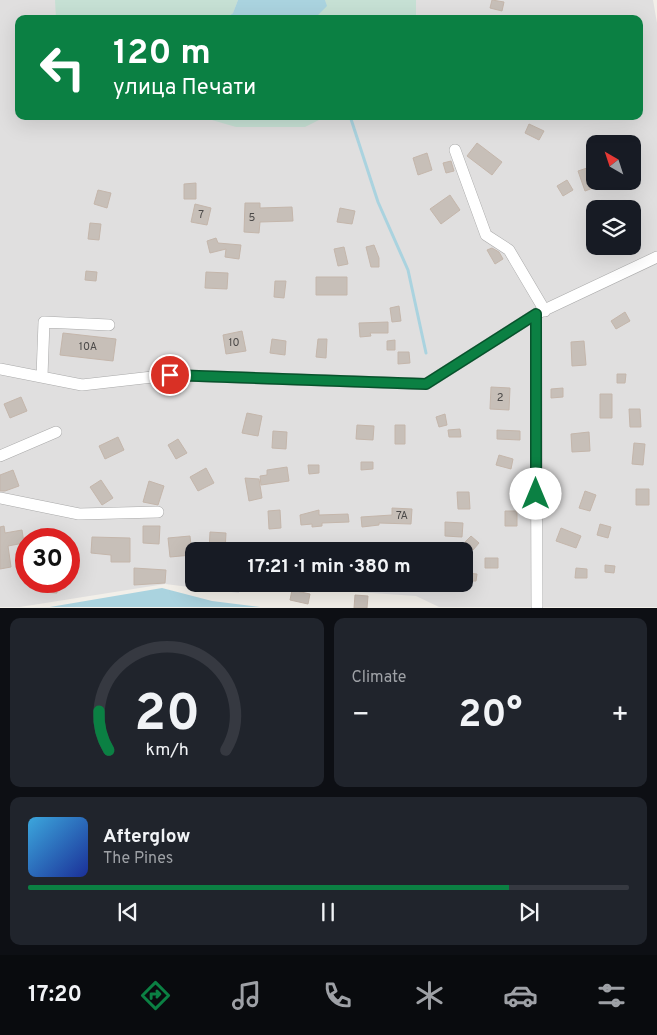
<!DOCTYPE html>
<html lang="en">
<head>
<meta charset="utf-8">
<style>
  :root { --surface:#171b24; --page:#20242c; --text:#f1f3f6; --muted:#9ea1a6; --line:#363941; --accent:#0b8043 }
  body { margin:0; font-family:Overpass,sans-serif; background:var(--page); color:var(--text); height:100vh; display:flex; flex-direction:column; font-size:19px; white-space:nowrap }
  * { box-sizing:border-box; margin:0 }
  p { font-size:16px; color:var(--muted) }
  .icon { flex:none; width:28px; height:28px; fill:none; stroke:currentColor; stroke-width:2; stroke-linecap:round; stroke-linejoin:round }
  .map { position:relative; height:608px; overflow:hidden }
  .sheet { display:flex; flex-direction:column; gap:10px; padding:10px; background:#0d0f14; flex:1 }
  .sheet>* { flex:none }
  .hud { position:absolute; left:15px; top:15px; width:628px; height:105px; border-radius:10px; box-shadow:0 5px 20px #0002; background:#0b8043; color:#fff; overflow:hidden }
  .needle { width:32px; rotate:321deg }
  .fabs { position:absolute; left:586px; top:135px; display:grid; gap:10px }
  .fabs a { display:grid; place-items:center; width:55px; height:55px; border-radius:10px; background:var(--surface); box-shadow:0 5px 20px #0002; font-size:25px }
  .speed { position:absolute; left:15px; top:528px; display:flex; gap:10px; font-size:25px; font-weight:700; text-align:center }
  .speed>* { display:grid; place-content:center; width:65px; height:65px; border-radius:50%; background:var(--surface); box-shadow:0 5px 20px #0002; line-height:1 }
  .speed .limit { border:8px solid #d22; background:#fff; color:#111 }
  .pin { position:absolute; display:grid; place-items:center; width:42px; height:42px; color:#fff; margin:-21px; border:2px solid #fff; border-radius:50%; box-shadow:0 1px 5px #0007 }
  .me { position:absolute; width:55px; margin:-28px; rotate:0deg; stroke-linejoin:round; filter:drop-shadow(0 0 4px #0008) }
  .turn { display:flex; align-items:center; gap:18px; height:105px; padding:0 15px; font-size:22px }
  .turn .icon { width:65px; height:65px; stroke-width:2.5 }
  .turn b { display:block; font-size:35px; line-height:42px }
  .big { font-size:38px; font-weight:700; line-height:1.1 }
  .sheet .widget { flex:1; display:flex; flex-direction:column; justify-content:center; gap:8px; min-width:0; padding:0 18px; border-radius:10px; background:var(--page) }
  .sheet .dial { align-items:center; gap:0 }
  .dial svg { height:130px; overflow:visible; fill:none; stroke:var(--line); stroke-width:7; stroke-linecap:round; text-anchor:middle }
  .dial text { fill:var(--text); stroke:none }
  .song { display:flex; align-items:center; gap:15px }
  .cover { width:60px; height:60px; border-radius:8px; background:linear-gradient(135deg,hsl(200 70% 55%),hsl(230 70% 35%)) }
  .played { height:5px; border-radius:2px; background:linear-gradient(90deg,var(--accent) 80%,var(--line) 80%) }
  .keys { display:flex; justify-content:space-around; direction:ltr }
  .heat { display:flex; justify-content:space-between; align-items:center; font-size:28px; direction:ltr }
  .sheet .tiles { flex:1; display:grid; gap:10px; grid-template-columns:1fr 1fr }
  .widget:last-child { grid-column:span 2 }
  .trip { position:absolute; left:185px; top:542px; width:288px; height:50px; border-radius:10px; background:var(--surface); box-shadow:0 5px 20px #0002; font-weight:700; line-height:50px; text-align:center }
  .tabs { display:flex; height:80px; justify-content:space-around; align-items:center; background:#090b0e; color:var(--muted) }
  .tabs .icon { width:35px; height:35px }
  .tabs .selected { color:var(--accent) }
  .tabs b { font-size:22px; color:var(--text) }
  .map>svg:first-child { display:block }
</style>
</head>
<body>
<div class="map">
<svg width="657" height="608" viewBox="0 0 657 608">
  <rect width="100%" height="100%" fill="#f2efe9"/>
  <path fill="#e0dfdf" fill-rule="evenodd" d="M0,0H653L657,23V607H439L416,596L239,584V593L165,584L20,607H0ZM19,19H639V116H19ZM595,144H632V181H595ZM595,209H632V246H595ZM26,539H69V581H26ZM194,551H464V584H194Z"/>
  <path fill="#c6e0d4" d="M55,0H238L233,13L225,19H56Z
    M325,0H416V19H314L326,6Z
    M198,116H327L305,127H236Z"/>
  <path fill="#aad3df" d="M238,0H325L327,6L314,19H225L233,13Z
    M162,588L212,601L260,607H50Z"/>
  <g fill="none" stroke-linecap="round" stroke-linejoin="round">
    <path stroke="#aad3df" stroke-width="3" d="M350,116L378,202L408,270L426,353"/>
  </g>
  <path fill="#c7bfb8" stroke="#c4b6ab" d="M492,0L504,2L502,11L490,8Z
    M529,124L544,131L539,140L525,133Z
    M477,143L502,162L492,175L467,156Z
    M427,153L432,170L418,175L413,158Z
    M451,161L454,171L446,173L443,163Z
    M587,168L593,188L585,191L578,171Z
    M567,180L573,190L563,196L557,186Z
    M196,183V199H184V184Z
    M98,190L111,193L107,208L94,204Z
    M450,195L460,210L441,224L430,209Z
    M245,203H260V208L292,207L293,221L260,222L259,233L244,232Z
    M195,204L211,208L207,225L191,222Z
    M340,208L355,211L352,224L337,222Z
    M90,223L101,224L99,240L88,239Z
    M216,238L218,243L241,245L239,259L225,257L226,249L210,253L207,241Z
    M374,245L379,258V267H371L366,247Z
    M344,247L348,264L338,266L334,249Z
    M492,248L499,252L503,259L495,264L487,250Z
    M86,271L97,272L96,281L85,280Z
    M206,272L228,273L227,289L205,288Z
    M316,277H347V295H316Z
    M275,281H286L284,298L274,297Z
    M399,306L401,321L392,322L390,308Z
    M625,312L630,321L616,329L611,321Z
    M388,322V333H370L371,336L360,337L359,323Z
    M242,331L246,351L226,354L223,335Z
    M63,333L116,339L113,361L60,355Z
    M272,339L286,341L285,355L270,353Z
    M318,339H327L326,358L316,357Z
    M395,340V350H387V341Z
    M584,341L586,365L572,366L571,342Z
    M398,352H409L410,363L398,364Z
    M617,374H626L625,383H617Z
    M491,387L510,388L509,410L490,409Z
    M563,388V397L551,398V389Z
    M600,394H612V418H600Z
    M21,397L27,411L10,418L4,404Z
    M629,409H640L641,427H630Z
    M247,413L262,416L258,436L242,433Z
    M445,414L447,425L439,427L436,417Z
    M357,425L374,426L373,440L356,439Z
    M395,425H405V444H395Z
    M460,429L461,437H449L448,430Z
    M497,430L520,431V440L497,439Z
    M273,431L287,432L286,449L272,448Z
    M589,432L590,451L572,452L571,434Z
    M118,437L124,450L105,459L99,446Z
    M178,439L187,453L176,459L168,445Z
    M634,443L645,444L643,465L632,464Z
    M499,455L513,459L511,469L496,465Z
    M361,462H373V469L361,470Z
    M308,465H319V473L309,474Z
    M287,467L289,481L261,485L260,476L267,475V470Z
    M206,468L214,483L198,491L190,477Z
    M13,470L19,486L5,491H0V475Z
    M245,478L259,479L262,498L249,501Z
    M101,480L113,498L102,505L90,487Z
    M149,481L164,486L158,505L143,502Z
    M636,489H649V505H636Z
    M585,491L596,495L590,511L579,508Z
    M457,492H469L470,509H458Z
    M392,508L412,509L411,524L379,523V525L362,527L361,517L392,515Z
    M280,510L281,528L269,529L268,511Z
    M319,510V515L348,514L349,522L322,523V526L312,527V524L301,525L300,515Z
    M505,511H517V526H505Z
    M445,522L463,523L462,537L445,536Z
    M600,524L611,527L608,538L597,535Z
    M4,526L5,533L22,530L24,543L8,546L11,567L0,569V527Z
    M143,526H160L159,544L143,543Z
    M561,528L581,536L576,548L556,541Z
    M210,532L226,533L225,551H209Z
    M190,536L192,555L170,557L168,538Z
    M471,536L479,543L473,550L465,542Z
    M92,537L130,538V562H111V555L91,553Z
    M485,558H498V568H485Z
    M605,565L615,566L614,573L605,572Z
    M134,568L166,570L165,583L134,585Z
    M576,568L587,569V578H575Z
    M467,573L477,574L476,581H467Z
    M43,581H57V593L42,592Z
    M292,590L310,594L308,604L290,600Z
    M355,595L368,596L367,608H354Z"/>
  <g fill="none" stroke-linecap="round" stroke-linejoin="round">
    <defs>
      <path id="minor" d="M455,150L486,235L509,250L545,311
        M536,314L537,608
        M0,369L82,385L170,375L426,384L536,314L657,257
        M42,376L44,322L109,325
        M0,456L56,432
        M0,498L79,514L158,512"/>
    </defs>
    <use href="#minor" stroke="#a9a9a9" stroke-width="12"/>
    <use href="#minor" stroke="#fff" stroke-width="11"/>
  </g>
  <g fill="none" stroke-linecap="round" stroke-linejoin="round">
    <defs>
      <path id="route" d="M170,375L426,384L536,314V494"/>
    </defs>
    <use href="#route" stroke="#07532c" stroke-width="12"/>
    <use href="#route" stroke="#0b8043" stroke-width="9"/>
  </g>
  <g text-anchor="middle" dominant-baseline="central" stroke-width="4" stroke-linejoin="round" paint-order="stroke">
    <g font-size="11" fill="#4b4948">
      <text x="201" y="215">7</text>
      <text x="252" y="218">5</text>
      <text x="234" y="343">10</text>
      <text x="88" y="347">10А</text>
      <text x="500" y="398">2</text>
      <text x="402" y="516">7А</text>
    </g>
  </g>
</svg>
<div class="fabs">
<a><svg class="needle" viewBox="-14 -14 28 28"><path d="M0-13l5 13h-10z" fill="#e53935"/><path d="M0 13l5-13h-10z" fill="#9ea1a6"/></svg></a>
<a><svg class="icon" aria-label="layers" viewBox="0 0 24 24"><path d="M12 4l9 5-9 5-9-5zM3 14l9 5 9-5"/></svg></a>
</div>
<div class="speed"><div class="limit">30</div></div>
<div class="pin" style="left:170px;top:375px;background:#d93025"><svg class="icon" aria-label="arrive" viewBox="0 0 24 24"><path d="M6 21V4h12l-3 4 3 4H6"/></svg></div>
<svg class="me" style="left:536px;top:494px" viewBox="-20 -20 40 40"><circle r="19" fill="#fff"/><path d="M0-13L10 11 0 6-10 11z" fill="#0b8043"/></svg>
<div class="trip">17:21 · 1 min · 380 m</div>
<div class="hud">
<div class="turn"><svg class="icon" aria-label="left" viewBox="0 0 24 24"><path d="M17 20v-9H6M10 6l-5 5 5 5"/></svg><div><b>120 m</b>улица Печати</div></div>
</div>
</div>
<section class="sheet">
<div class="tiles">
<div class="widget dial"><svg viewBox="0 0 100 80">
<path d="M14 69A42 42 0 1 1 86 69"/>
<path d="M14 69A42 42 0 0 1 8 45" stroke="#0b8043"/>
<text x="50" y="56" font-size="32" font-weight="700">20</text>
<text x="50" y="72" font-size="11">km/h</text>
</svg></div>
<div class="widget"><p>Climate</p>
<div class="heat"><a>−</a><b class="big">20°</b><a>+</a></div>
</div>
<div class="widget">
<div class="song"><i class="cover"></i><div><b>Afterglow</b><p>The Pines</p></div></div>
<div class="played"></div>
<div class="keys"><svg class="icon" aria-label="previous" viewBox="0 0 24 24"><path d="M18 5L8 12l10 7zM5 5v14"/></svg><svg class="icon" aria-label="pause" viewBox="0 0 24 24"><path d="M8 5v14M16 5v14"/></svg><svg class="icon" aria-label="next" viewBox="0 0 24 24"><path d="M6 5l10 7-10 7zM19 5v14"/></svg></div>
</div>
</div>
</section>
<nav class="tabs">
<b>17:20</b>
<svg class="icon selected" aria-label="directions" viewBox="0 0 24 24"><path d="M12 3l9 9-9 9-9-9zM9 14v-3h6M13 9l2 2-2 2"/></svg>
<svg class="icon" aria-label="music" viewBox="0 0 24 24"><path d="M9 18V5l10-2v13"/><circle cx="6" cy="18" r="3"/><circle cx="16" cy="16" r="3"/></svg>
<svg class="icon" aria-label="phone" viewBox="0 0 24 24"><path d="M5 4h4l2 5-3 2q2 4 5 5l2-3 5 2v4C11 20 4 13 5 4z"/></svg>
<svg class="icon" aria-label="climate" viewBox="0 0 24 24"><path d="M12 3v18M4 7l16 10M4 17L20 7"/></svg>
<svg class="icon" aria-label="car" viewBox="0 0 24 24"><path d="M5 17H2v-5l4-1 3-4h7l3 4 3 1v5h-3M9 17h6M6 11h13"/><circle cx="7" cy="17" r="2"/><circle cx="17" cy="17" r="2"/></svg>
<svg class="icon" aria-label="filters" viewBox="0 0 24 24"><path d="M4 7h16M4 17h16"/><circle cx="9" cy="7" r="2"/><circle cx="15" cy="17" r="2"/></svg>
</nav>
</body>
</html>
